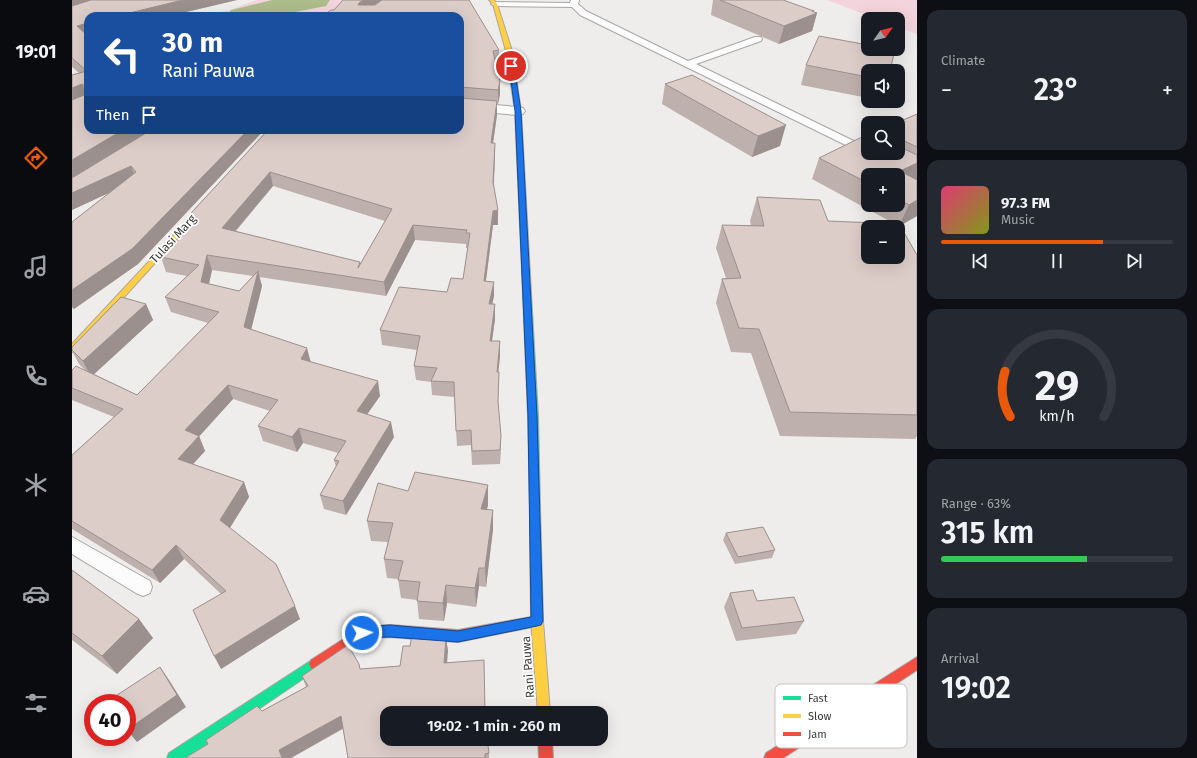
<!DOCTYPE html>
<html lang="en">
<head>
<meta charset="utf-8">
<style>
  :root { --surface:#171b24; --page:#242831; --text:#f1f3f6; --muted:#9ea1a6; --line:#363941; --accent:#ea580c }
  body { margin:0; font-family:"Fira Sans",sans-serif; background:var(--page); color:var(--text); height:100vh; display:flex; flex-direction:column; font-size:15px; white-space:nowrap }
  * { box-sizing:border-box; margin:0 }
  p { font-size:13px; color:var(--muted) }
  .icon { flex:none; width:22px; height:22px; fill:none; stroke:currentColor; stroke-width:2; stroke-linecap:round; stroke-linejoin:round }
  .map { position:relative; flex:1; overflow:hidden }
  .details { display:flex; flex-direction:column; gap:10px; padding:10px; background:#0d0f14; width:280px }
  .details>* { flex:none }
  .guide { position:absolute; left:12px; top:12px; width:380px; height:122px; border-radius:12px; box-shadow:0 4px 16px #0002; background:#1a4fa0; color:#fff; overflow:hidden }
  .needle { width:26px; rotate:56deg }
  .tools { position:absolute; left:789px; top:12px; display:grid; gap:8px }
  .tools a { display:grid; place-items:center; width:44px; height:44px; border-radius:8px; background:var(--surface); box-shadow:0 4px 16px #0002; font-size:20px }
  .speed { position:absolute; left:12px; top:694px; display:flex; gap:8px; font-size:20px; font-weight:700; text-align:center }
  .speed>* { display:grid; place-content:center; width:52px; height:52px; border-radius:50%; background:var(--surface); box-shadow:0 4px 16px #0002; line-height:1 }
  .speed .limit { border:6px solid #d22; background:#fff; color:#111 }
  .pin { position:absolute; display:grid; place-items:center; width:34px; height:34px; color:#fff; margin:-17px; border:2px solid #fff; border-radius:50%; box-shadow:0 1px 4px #0007 }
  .me { position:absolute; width:44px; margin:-22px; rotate:87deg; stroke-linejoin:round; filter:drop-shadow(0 0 3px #0008) }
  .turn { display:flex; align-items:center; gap:14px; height:84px; padding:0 12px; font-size:18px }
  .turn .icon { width:52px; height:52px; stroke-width:2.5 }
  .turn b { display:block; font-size:28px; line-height:34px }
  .then { display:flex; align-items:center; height:38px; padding:0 12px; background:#0003; gap:8px; font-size:15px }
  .big { font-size:30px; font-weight:600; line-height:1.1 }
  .details .widget { flex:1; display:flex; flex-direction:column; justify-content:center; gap:6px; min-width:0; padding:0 14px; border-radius:12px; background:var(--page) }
  .details .dial { align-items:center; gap:0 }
  .dial svg { height:104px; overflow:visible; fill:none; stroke:var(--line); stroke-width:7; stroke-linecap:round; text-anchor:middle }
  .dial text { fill:var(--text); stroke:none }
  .song { display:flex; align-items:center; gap:12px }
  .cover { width:48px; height:48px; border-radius:6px; background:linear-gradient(135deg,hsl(340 70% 55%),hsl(70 70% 35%)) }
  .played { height:4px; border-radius:2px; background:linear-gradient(90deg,var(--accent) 70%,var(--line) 70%) }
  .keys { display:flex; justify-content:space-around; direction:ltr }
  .heat { display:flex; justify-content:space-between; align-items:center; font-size:22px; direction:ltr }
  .charge { height:6px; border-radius:3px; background:linear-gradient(90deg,#34c759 63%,var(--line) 0) }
  .trip { position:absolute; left:308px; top:706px; width:228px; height:40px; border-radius:12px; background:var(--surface); box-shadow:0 4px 16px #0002; font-weight:600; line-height:40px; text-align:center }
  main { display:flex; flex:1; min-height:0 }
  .tab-bar { display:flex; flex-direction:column; width:72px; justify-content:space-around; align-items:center; background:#090b0e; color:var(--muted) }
  .tab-bar .icon { width:28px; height:28px }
  .tab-bar .selected { color:var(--accent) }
  .tab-bar b { font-size:18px; color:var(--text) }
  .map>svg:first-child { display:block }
</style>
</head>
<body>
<main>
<nav class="tab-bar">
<b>19:01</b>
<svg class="icon selected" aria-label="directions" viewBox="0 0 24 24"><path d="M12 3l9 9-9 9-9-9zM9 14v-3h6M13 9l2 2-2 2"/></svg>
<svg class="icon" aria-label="music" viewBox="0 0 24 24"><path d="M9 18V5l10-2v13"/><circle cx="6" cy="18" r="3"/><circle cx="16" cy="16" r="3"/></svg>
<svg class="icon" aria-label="phone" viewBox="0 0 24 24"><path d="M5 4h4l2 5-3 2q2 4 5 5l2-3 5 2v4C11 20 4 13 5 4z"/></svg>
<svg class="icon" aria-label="climate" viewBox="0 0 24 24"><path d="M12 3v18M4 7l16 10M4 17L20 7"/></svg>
<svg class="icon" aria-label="car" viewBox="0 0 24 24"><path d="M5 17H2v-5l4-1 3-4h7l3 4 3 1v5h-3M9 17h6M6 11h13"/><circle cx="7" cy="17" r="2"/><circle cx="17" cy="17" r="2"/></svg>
<svg class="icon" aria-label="filters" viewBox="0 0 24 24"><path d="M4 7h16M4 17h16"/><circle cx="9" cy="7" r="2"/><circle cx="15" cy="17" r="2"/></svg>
</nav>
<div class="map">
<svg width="845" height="758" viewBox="0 0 845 758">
  <rect width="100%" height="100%" fill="#efedeb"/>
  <path fill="#f4d4dc" d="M185,0H293L256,11L247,16H128L158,10Z
    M755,0H845V34L826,27V19H805Z"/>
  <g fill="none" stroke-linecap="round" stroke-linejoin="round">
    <path fill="#acbc8a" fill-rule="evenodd" d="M200,0H258L254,6L203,16H155L159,10Z"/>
    <defs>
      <path id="lane" d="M499,0H507L506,4L514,11L616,61L683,37H689L690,39L689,41L624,64L796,148V153H801L796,155L792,154L508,15L500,7L423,6L419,4L423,2L498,3Z
        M0,537L78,581L80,587L78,593L71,596L64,593L0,554Z"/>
      <path id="street" d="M388,102L446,107L451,108L453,111L451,114L446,115L388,110Z"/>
      <path id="fast" d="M455,290L459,293L466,416L468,507L467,510L463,511L459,510L458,507L456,416L451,293Z
        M243,658L247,660L249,664L247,668L114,758H95L97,753Z"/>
      <path id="slow" d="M417,0H422L425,4L440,51L449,111L459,293L455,296L451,293L443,111L434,51L421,4Z
        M140,195L143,197L142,198L3,351L0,352V344L138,196Z
        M463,503L467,504L468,507L471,621L478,713H466L459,621L458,507L459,504Z"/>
      <path id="jam" d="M465,616L469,617L471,621L469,625L465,626L386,642L318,637L292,638L247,668L243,670L239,668L237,664L239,660L290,627L318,625L386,630Z
        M845,657V670L711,758H692L694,753Z
        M466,739H480L481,758H467Z"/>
    </defs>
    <use href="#lane" stroke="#a9a7a6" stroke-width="2"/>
    <use href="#street" stroke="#a9a7a6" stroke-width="2"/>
    <use href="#fast" stroke="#a9a7a6" stroke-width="2"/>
    <use href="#slow" stroke="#a9a7a6" stroke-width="2"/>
    <use href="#jam" stroke="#a9a7a6" stroke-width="2"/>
    <use href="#lane" fill="#fdfcfc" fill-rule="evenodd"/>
    <use href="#street" fill="#fdfcfc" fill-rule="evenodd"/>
    <use href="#fast" fill="#16e098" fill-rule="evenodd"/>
    <use href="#slow" fill="#ffcf43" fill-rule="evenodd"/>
    <use href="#jam" fill="#f24e42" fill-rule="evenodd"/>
  </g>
  <path fill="#beb0ad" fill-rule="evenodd" d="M0,0H165L97,16H16V130H192L66,264L2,309L0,308V222L38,192L0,210V75L7,73L0,67Z
    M641,0H711L745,13L740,31L707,44L639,15Z
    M388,16L427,50V63H424L428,94L426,104H425V115L421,143H423L422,185L426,225H421L414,281L422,296L420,304L423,319L420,341H428V356L426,372V404L429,451L428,464L400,465L399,445L385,446L382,397L360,395L359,382L344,380L342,366L345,350L310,345L308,330L375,292L391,279L396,248H394V244L343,240L314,296L187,277L190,286L179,330L238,361L308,396L295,414L322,437L274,515L252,509L248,495L264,467L262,460L266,453L231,443L225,452L191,441L186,426L198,411L161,399L127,436L133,451L121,464L172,482L177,497L158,528L228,619L149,669V594L112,559L88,583L0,529V455L42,417L0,400V370L14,371L7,364L0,351V347L74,304L81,320L22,374L65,395L136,323L99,312L93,297L115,276L94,272L89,257L122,223L119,213L196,130H388ZM201,186L313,221L288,265L164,231ZM140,270L181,276L167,291L137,284Z
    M734,65L796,71V98L729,85Z
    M593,84L708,146L680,157L590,104Z
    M845,114V216L828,226L845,255V436L843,439L708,436L679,353L659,352L644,303L650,279L654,278L644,248L650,225H679L678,221L685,197L756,221L823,224L740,179L747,158L826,153V123ZM796,175H826V205H796Z
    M336,491L416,505L415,509L421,529L414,587L407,586L404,607L375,603L372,621L347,619L345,600L329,598L326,579L315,578L312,559L316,542L299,541L295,521Z
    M654,533L703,550L700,558L663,564L651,540Z
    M0,570L81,638L45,674L0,640Z
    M658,593L685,601L732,621L724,634L664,641L652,607Z
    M374,638L376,651L315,713L417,753V758H276L271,729L219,758L190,711L234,687L230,676L289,669L328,666L338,646Z"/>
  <path fill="#9b908d" d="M0,0H27L0,9Z
    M111,0H165L97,16H45Z
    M291,0H310L288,15L286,5L287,3Z
    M742,11L741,15L745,13L740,31L707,44L712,26Z
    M16,23V37L5,26Z
    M428,81V94L426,104V90Z
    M10,84L15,98L0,104V88Z
    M425,101V115L419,157V143Z
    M714,125L708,146L680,157L686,136Z
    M51,130H79L0,178V160Z
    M176,130H192L66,264L2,309L0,306V290Z
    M423,143V157L421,197V182Z
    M845,163V180L828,171Z
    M59,166L65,180L0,210V193Z
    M198,172L201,186L154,242L150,228Z
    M845,200V216L827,226L837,205Z
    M426,210V225H421L412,295V281L421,211Z
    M341,225L343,240L314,296L312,282Z
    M135,255L140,270L134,297L129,282Z
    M186,271L190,286L176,342L172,327Z
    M422,282V296L417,319V304Z
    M74,304L81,320L19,377L11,361Z
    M423,304V319L418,355V341Z
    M428,341V356L425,386V372Z
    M235,348L239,363L229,359Z
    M306,381L308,396L287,426L285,411Z
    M156,385L161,399L124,440L127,436L133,451L113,473L106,459L113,430Z
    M319,422L322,437L274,515L271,501Z
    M227,428L231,443L225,452L220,437Z
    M172,482L177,497L154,534L148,520Z
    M416,485V505L410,528L409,509Z
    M421,510V529L414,587L413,568Z
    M104,545L112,559L88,583L80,570Z
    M407,568V586L404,607L403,588Z
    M374,585L375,603L372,621L371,603Z
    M223,606L228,619L149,669L142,656Z
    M67,619L81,638L45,674L30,656Z
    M374,638L376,651L374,676L372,663Z
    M88,667L97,680L114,707L65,742L55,730Z
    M269,716L273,727L219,758H210L207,750Z"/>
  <path fill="#ddcdc9" stroke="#9b908d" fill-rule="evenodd" d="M19,0H111L45,16H16V23L5,26L16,36V130H51L0,160V100L12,95V86L10,84L0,88V75L15,71L0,58V6Z
    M271,0H291L287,3L286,5H303L310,0H397L427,50L421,51L428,81L426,90L388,87V16H242L245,14H253L259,10H262Z
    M648,0H711L742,11H740L745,13L712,26Z
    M747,36L796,45V49H823L818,71H796V77L734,65Z
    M620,75L714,125L686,136L593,84Z
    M388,98L425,101L419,143H423L421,182L426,210L421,211L412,281L422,282L417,304H423L418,341H428L425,372H427L426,401L429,436L428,450L400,451L399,430L384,431L382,382L359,381L365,368L342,366L348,336L308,330L327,287L375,292L379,278L391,279L398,233H394L395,230L341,225L312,282L135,255L129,282L167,291L186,271L172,327L235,348L229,359L306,381L285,411L319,422L271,501L248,495L267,461L262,460L274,441L227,428L220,437L186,426L206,400L156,385L113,430L127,436L106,459L172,482L148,520L204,564L223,606L142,656L121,610L154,591L104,545L80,570L0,521V455L51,409L0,388V370L4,366L65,395L147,312L93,297L127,265L89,257L125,220L119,213L196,130H388ZM198,172L320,209L286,268L288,262L150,228Z
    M845,114V147L826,138V123H824Z
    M79,130H176L60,249L0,290V222L64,172L59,166L0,193V178Z
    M796,134V153H826V146L845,155V163L828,171L845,180V200L837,205L826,199V175H796V183L747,158Z
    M685,197L748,200L756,221L827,224L845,255V415L718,412L687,329L667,328L650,279L669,278L650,225L692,226ZM796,227H826V257H796Z
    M49,297L74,304L11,361L0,350V347Z
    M343,472L416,485L409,509L421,510L413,568H407L403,588L374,585L371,603L345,601L348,582L326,580L331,561L312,559L321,523L295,521L306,483L336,491Z
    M691,527L703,550L666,557L654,533Z
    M0,570L67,619L30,656L0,633Z
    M681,590L685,601L722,597L732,621L670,628L658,593Z
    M340,635L374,638L372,663L412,660L413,713H315V739H415L417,753L413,754V758H276L269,716L207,750L210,758H113L136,744L134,740L185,706L190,711L236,686L230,676L276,645L287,664L288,669L328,666L331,646H338Z
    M88,667L105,695L55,730V703H41L39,699Z"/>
  <path fill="#1a73e8" stroke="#114b97" d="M439,65L442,66L449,111L465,416L471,621L469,625L465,626L386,642L318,637L290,638L286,637L284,633L286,629L290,627L318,625L386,631L459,617L456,416L443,111L437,66Z"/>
  <g text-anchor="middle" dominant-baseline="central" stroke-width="3.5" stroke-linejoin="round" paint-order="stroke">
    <g font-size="12" fill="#3b3a39" stroke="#fff">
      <text transform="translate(101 239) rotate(-47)">Tulasi Marg</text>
      <text transform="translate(456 667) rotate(-94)">Rani Pauwa</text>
    </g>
  </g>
  <rect x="703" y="684" width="132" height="64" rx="6" fill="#fff" stroke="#c4c4c4" stroke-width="1"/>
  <rect x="711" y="696" width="18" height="4" fill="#16e098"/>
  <rect x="711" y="714" width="18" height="4" fill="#ffcf43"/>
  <rect x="711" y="732" width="18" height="4" fill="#f24e42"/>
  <g font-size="11" fill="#3b3a39">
    <text x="736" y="702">Fast</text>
    <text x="736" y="720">Slow</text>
    <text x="736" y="738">Jam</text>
  </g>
</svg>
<div class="tools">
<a><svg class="needle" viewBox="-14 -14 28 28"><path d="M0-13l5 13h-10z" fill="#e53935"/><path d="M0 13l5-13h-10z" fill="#9ea1a6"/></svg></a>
<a><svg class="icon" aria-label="sound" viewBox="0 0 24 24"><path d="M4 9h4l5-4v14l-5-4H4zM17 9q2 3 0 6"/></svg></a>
<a><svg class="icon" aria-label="search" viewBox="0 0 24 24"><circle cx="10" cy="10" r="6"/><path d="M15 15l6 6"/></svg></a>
<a>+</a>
<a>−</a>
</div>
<div class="speed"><div class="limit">40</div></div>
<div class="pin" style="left:439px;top:66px;background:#d93025"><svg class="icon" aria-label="arrive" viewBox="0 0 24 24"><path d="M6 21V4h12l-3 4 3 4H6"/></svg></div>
<svg class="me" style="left:290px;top:633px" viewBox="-20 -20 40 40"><circle r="17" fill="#1a73e8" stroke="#fff" stroke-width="3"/><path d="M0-11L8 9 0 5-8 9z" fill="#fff"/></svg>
<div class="trip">19:02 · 1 min · 260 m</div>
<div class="guide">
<div class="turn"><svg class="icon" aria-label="left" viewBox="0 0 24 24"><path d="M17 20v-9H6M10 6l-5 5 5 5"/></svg><div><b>30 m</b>Rani Pauwa</div></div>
<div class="then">Then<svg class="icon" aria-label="arrive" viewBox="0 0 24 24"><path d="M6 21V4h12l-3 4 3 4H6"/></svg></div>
</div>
</div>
<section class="details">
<div class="widget"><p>Climate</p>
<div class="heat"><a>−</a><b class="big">23°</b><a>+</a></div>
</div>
<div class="widget">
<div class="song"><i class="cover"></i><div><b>97.3 FM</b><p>Music</p></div></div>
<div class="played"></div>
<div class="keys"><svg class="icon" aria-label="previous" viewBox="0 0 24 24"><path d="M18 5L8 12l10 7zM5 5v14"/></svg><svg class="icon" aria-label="pause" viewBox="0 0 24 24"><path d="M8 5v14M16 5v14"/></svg><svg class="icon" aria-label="next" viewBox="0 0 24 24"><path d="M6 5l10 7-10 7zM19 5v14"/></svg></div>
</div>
<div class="widget dial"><svg viewBox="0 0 100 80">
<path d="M14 69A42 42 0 1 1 86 69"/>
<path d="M14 69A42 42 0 0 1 10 34" stroke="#ea580c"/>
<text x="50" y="56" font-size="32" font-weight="700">29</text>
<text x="50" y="72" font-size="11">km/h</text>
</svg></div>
<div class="widget"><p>Range · 63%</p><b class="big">315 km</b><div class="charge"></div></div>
<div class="widget"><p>Arrival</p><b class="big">19:02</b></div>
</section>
</main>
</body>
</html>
